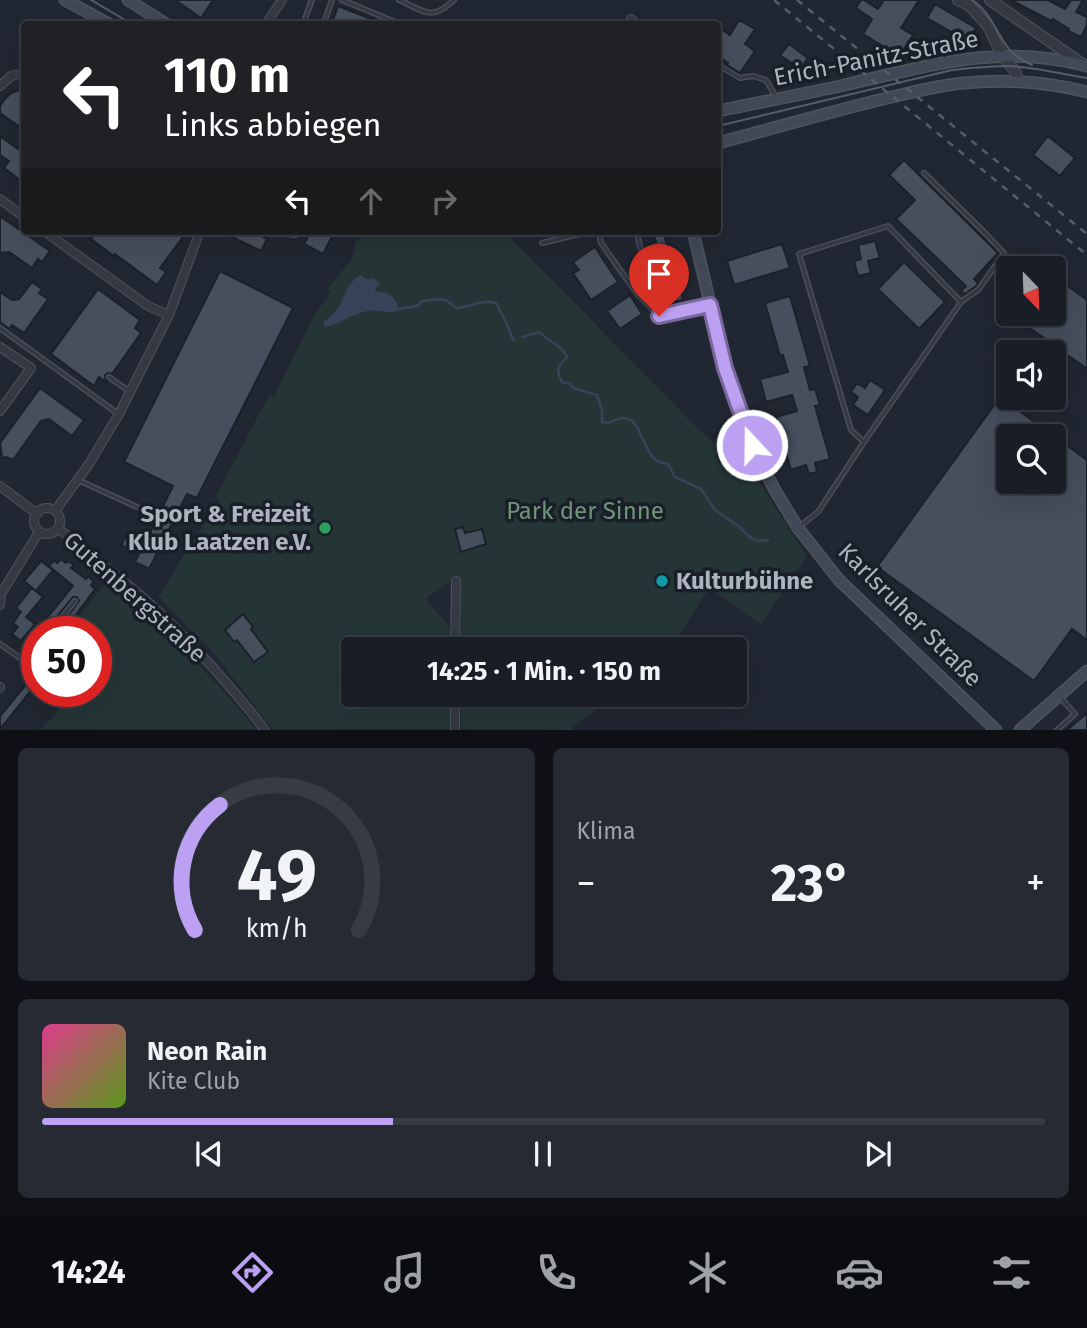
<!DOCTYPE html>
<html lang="de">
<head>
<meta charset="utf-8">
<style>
  :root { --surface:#191d26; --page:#262a32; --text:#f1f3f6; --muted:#9fa2a7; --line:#373b43; --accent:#bca0f2 }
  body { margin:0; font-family:"Fira Sans",sans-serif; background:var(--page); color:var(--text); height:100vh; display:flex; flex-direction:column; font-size:26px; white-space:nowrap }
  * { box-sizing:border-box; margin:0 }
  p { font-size:23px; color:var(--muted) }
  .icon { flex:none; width:38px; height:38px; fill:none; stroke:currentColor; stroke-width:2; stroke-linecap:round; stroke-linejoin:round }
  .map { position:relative; height:730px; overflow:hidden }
  .panel { display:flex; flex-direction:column; gap:18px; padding:18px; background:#0e1015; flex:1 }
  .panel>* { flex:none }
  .top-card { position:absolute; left:21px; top:21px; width:700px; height:214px; border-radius:7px; box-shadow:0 7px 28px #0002,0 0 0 2px var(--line); background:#202124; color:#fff; overflow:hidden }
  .needle { width:46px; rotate:157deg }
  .fabs { position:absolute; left:996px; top:256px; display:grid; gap:14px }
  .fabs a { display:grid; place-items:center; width:70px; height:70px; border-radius:7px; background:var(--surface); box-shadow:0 7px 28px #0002,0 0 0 2px var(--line); font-size:35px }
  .speed { position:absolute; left:21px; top:616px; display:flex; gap:14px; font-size:35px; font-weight:700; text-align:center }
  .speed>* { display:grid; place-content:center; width:91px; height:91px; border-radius:50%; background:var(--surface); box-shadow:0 7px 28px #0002,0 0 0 2px var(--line); line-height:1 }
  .speed .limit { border:10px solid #d22; background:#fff; color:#111 }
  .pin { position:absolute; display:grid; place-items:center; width:60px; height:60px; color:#fff; margin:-72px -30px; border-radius:50% 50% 50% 0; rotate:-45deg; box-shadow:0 0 7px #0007 }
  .pin .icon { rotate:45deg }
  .me { position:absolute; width:77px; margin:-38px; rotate:339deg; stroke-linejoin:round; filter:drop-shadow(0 0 5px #0008) }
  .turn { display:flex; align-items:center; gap:24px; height:147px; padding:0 28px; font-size:32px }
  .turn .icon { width:91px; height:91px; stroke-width:2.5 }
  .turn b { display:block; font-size:49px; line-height:60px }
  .lanes { display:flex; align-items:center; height:66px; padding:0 28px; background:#0003; justify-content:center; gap:35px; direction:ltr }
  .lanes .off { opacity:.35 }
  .big { font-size:52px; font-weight:700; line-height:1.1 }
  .panel .card { flex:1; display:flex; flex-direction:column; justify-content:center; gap:10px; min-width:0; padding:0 24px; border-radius:10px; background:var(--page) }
  .panel .dial { align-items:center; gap:0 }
  .dial svg { height:182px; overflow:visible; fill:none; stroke:var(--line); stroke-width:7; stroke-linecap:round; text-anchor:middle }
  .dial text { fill:var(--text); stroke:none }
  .song { display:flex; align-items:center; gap:21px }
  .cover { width:84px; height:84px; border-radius:10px; background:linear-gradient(135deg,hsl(330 70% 55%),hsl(90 70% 35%)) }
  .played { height:7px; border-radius:4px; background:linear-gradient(90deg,var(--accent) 35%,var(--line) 35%) }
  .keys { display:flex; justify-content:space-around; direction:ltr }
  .heat { display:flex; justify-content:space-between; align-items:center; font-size:38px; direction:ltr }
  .panel .tiles { flex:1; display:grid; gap:18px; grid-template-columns:1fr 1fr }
  .card:last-child { grid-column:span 2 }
  .trip { position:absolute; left:341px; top:637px; width:406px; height:70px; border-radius:7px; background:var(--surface); box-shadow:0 7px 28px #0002,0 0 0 2px var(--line); font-weight:700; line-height:70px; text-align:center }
  .menu { display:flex; height:112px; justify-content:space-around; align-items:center; background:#0a0c0f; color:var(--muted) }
  .menu .icon { width:49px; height:49px }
  .menu .active { color:var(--accent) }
  .menu b { font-size:32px; color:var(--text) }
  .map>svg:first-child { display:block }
</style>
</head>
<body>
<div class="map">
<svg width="1087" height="730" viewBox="0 0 1087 730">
  <rect width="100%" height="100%" fill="#212732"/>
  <path fill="#253536" d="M360,231H504L701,432L732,456L742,452L748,465L807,556L761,624L709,588L671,649H461V582H449L425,599L450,627V649H354V695H450V729H273L216,656L159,597L186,551L220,500L216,497L269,395L274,397L316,313L331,292L327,289L352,259L356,240L360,239Z
    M110,577C163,627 210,674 256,729H42L64,704L49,691H96V632H67Z
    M461,695H618L571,727L573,730L461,729Z"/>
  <path fill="#364358" d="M360,275L368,280L374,278L380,284L376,287L375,291C389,293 394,294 399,309L397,311C388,314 378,309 368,311C353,313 340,324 325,327L323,323C327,319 332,315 336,310C347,297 344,286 360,275Z"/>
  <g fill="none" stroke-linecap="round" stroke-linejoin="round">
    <path stroke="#364358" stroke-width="2.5" d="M399,309L417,306L422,301L440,299L446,300L456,308C472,307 480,299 496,303C503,316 509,327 513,340H515
      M522,337L540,332C548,342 562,345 567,357L558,368L559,376L562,382L570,384L573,388L597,395L602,410V422L608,423C641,405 638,441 653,457C657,462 662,463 668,464L675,477L701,489L715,510L738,526L751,538L758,541L768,540"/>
  </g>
  <path fill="#474e5c" stroke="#1b212a" stroke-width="2" fill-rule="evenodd" d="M175,0H213L201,18Z
    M861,0H864L878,9L884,0H919L901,28L913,35L897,60L886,54L889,50L863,34L872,19L856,8Z
    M1011,0H1048L1065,9L1071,0H1083L1076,12L1087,17V25L1081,37L1068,31L1069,29L1053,19L1051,21Z
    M935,4L976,28L967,41L927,18Z
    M338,6L384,24H345L333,20Z
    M739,20L755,29L745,44L755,51L740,73L727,65L728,63L718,56V27L730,35Z
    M789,44L808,58L800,69L780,55Z
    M19,90H24V130L0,113V106L5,99L11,93Z
    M0,136L18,149L24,140V183L4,168L9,161L0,155Z
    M1048,136L1075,158L1060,176L1033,155Z
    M904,160L998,253L974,279L978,283L976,286L965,294L961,291L966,286L896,219L915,200L889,175Z
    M0,216L50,251L42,262L38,259L32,268L9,252L0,253Z
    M97,231H185L183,237L160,268L166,272L157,285L115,254L114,256L91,239Z
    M234,231H252L267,239L261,251L232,237Z
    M311,231H335L323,254L304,244Z
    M653,231H663L671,259L656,263L651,243L656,242Z
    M875,241L880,258L868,261L871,273L858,276L854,261L861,259L858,245Z
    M782,244L790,268L734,285L727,261Z
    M595,247L618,282L591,300L573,273L579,270L573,262Z
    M904,262L945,302L919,329L878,289Z
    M220,271L293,308L197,498L187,494L149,569L135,562L139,554L121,545L129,531L146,540L173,486L124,462Z
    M677,275L683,300L669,303L663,279Z
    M1054,276L1087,300V369L1009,313H1054Z
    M32,282L42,289L39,293L48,299L24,333L12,325L9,329L0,322V292L12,300L19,299Z
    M1008,286V312L996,304Z
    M98,289L140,320L135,328L141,333L112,374L108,373L105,375L106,382L99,377L94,386L51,354Z
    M630,295L642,314L620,329L607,311Z
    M790,296L810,366L804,367L810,390L815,389L820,405L815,406L830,459L815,463L817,472L809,474L806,465L791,470L776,417L797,411L792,395L766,402L760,379L788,372L783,355L780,356L765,303Z
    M870,380L885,390L868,415L853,405L858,397L851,392L857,383L865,388Z
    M40,388L84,420L72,436L49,419L41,421L13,460L7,457L2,458L0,443Z
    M1000,397L1087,460V640L1072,629L1034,681L877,567ZM1008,436H1054V481H1008Z
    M463,527L465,533L482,529L486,544L461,552L455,529Z
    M61,559L66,563L68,561L74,565L71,568L86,579L88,576L94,582L91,585L95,589L63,632H56L79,601L77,597H73L47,629L41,625L73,586L49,566L54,560L57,563Z
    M41,561L53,570L36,591L24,581Z
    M32,588L43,597L26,617L35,624L21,641L12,634L18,627L13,623L21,612L16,608Z
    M243,614L253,627L251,629L268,652L254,662L237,640L234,642L225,630Z
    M28,682L34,687L0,729V716Z
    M1087,713V730H1067Z"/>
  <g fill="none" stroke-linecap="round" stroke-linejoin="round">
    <defs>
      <path id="service" d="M342,0L400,24
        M399,0C424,11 431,22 454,0
        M303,24L312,0
        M325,24L324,23L332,0
        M718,65L740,78L753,76L766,80L776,97
        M924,173L983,231L1004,253L979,289L961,302
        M279,231L284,234L296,235L298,231
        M599,231L601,243L638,295L659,316
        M636,231L658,314
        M542,243L592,231
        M659,316L708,305
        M0,328L117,413
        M109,377L130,392
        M78,480L137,507
        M800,526L818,512L864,442L961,302L888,226L799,254L851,430L864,442
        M50,632L75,601
        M0,644L23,660H28L37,649
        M1057,730L1075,714L1060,697"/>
      <path id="minor" d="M631,19L636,24
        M266,24L282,0
        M0,86L11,76L24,73
        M0,199L24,217
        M44,231L148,306L169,315L119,414L89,464L55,511
        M169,315L200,231
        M0,347L31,368L0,411
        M0,486L37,514
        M34 521a13 13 0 1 1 26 0a13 13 0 1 1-26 0Z
        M58,528C88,553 120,577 149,603C192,642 230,685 265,730
        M0,605L1,594L39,532
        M455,649L456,581
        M0,687V688
        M455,730V695"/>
      <path id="tertiary" d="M958,0L970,6L988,26L1002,55L1015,71L1019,82
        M990,0L1084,65"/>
      <path id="secondary" d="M65,0L109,24
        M128,0L166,24
        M718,111C761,102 805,94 849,84C932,65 1001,43 1087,66
        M718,143C779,127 839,109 900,95C921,90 942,85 964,83C1005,79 1047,82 1087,92
        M693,231L725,367L747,431L758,458L776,492L798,528L839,580L996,730
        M1020,730L1087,671"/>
    </defs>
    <use href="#service" stroke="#4e545e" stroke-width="6"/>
    <use href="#minor" stroke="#4e545e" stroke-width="10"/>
    <use href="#tertiary" stroke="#4e545e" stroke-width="12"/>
    <use href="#secondary" stroke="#4e545e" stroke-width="13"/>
    <use href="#service" stroke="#343943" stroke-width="3.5"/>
    <use href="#minor" stroke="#343943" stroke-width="8"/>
    <use href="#tertiary" stroke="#343943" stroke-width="10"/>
    <use href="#secondary" stroke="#424956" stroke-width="10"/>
    <path stroke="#565d6a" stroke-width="2" d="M91,0L132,24
      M972,0C992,13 995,32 1009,49C1015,57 1024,61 1032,65
      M718,126L952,70C971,68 989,66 1008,66C1035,67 1061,74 1087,78"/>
    <path stroke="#565d6a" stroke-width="2.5" stroke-dasharray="7 7" stroke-linecap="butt" d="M774,0L1087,255
      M797,0L1087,234"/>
  </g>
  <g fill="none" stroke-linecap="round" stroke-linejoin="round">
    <defs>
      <path id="route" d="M659,316L710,305L725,368L752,445"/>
    </defs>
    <use href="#route" stroke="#7a689d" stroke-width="18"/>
    <use href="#route" stroke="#bca0f2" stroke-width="12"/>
  </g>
  <circle fill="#2e9e5b" stroke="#191f28" stroke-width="2.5" cx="325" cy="528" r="7"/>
  <circle fill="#0f9aa8" stroke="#191f28" stroke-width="2.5" cx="662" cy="581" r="7"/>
  <g text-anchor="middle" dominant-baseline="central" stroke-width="7" stroke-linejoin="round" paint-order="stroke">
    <g font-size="24" fill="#adb4c0" stroke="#191f28">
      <text transform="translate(876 58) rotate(-11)">Erich-Panitz-Straße</text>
      <text transform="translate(135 597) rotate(42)">Gutenbergstraße</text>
      <text transform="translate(910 615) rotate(45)">Karlsruher Straße</text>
    </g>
    <g font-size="24" fill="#709479" stroke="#191f28">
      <text x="585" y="511">Park der Sinne</text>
    </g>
    <g font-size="24" font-weight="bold" fill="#adb4c0" stroke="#191f28" text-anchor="end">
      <text x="311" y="514">Sport &amp; Freizeit<tspan x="311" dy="28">Klub Laatzen e.V.</tspan></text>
      <text x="676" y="581" text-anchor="start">Kulturbühne</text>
    </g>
  </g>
</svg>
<div class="fabs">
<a><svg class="needle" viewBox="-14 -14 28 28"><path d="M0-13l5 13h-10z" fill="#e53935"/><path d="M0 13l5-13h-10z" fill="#9fa2a7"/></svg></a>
<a><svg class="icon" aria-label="sound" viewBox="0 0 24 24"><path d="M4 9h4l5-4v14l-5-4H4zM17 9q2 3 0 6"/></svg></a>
<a><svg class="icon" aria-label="search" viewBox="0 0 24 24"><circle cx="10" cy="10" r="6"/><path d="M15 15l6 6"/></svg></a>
</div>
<div class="speed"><div class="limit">50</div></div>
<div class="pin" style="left:659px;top:316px;background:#d93025"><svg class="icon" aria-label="arrive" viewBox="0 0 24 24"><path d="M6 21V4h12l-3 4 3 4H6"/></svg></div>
<svg class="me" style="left:752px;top:445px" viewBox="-20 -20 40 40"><circle r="17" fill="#bca0f2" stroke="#fff" stroke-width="3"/><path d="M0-11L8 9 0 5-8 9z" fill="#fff"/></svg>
<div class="trip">14:25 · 1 Min. · 150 m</div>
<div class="top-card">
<div class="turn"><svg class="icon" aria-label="left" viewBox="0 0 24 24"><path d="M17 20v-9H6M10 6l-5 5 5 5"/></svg><div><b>110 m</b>Links abbiegen</div></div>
<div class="lanes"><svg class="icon" aria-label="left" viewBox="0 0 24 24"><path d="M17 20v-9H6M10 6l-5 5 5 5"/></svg><svg class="icon off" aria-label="ahead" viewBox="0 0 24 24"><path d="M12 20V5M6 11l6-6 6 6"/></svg><svg class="icon off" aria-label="right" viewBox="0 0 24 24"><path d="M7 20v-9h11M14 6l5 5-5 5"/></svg></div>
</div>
</div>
<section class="panel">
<div class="tiles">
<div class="card dial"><svg viewBox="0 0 100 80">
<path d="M14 69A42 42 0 1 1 86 69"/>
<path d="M14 69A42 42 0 0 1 25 14" stroke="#bca0f2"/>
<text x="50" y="56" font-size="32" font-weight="700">49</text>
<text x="50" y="72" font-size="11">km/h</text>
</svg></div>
<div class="card"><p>Klima</p>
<div class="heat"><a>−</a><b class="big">23°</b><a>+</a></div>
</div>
<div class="card">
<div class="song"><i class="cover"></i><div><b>Neon Rain</b><p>Kite Club</p></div></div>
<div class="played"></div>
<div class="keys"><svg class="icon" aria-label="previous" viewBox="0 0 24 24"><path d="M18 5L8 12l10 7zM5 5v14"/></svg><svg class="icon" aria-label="pause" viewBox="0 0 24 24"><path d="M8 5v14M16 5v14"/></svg><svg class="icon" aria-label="next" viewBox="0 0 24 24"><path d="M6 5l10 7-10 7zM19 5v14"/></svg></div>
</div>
</div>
</section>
<nav class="menu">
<b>14:24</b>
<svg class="icon active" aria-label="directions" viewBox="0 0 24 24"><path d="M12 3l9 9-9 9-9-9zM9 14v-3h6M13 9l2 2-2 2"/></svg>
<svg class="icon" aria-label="music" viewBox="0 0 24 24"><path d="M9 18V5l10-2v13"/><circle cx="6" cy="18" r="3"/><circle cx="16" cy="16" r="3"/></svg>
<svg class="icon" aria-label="phone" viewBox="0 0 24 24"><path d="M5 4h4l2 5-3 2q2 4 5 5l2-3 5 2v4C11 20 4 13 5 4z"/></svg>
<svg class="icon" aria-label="climate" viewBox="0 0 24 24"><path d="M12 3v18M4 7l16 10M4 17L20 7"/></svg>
<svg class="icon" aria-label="car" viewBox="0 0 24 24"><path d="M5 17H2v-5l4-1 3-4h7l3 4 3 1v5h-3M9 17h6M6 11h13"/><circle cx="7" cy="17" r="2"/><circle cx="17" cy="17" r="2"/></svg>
<svg class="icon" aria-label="filters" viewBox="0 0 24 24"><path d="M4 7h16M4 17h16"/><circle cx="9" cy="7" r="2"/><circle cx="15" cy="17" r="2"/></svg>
</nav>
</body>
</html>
